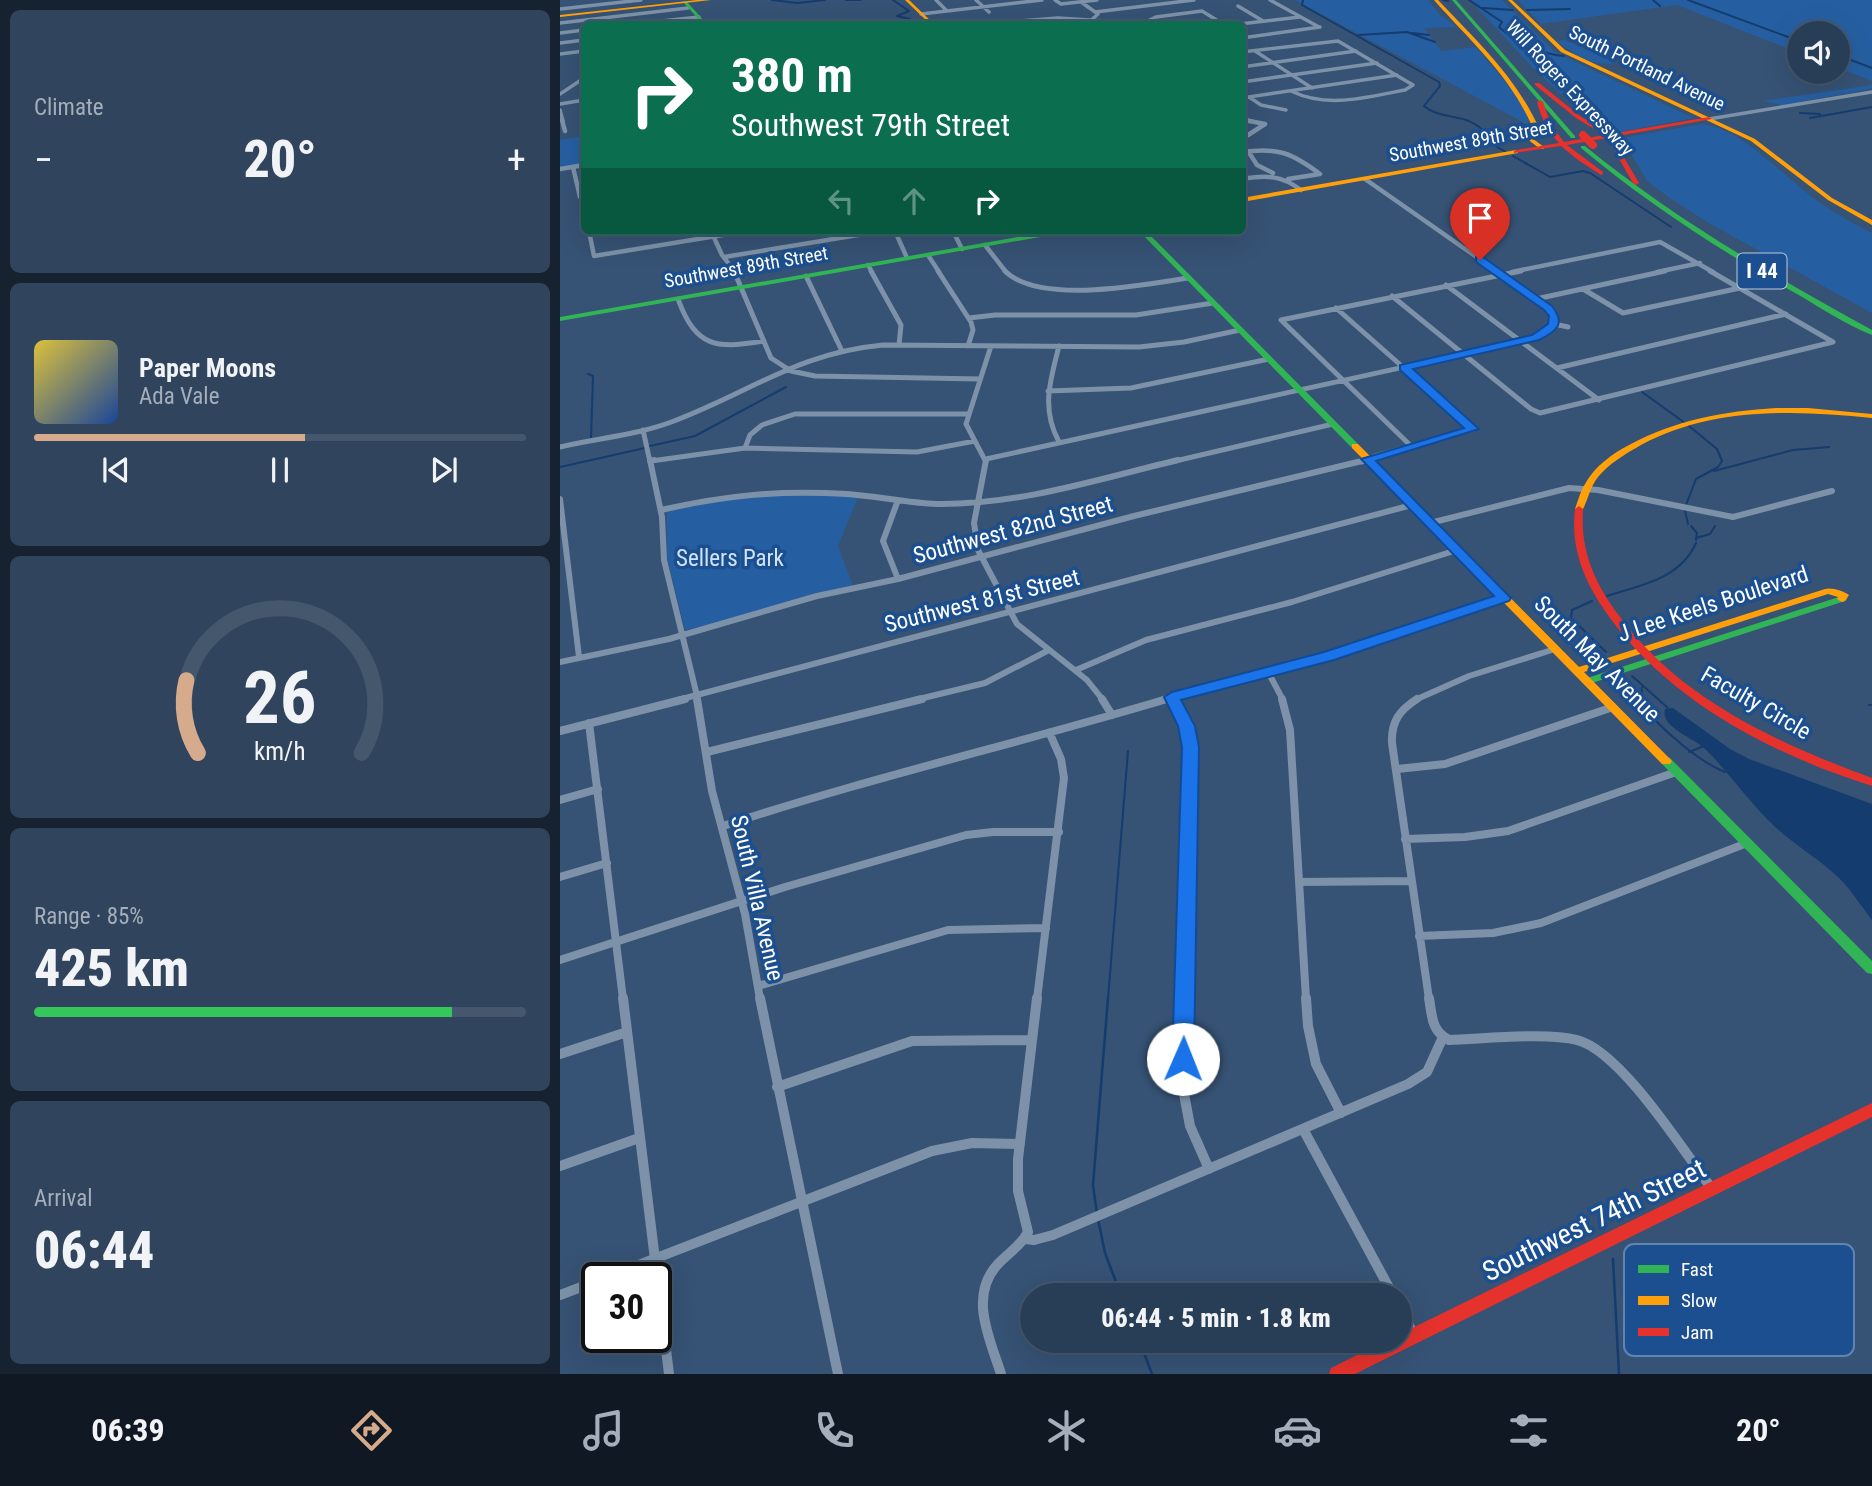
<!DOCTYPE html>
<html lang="en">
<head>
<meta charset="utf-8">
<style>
  :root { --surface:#283e57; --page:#30455d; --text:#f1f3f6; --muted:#a5aeba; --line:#44576d; --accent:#d6ab8b }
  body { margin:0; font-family:"Roboto Condensed",sans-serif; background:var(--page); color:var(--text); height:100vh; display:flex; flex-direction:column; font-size:26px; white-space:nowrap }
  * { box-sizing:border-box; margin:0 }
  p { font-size:23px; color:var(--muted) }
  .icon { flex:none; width:38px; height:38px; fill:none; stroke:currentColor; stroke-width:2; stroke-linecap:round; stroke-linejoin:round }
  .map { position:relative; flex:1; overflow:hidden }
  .sheet { display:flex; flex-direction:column; gap:10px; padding:10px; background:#162230; width:560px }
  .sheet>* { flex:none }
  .guide { position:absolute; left:21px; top:21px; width:665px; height:214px; border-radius:10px; box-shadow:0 7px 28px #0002,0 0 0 2px var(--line); background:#0b6e4f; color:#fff; overflow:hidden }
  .buttons { position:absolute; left:1227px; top:21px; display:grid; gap:14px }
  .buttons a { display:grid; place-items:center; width:63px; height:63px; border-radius:50%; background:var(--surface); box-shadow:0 7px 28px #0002,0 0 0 2px var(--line); font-size:35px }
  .speed { position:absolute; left:21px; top:1262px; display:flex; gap:14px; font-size:35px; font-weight:700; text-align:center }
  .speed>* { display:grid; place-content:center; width:91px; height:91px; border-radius:50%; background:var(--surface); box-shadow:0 7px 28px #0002,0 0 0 2px var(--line); line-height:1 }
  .speed .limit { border:4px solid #111; border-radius:10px; background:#fff; color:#111 }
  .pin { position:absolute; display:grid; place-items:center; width:60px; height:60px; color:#fff; margin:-72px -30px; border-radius:50% 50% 50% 0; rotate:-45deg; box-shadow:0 0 7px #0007 }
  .pin .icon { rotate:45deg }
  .me { position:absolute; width:77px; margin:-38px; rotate:1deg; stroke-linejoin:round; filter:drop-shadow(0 0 5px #0008) }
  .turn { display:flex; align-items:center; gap:24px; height:147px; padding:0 35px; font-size:32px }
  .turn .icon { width:91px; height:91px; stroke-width:2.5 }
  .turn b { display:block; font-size:49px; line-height:60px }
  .lanes { display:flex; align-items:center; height:66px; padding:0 35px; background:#0003; justify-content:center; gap:35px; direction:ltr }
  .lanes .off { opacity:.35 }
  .big { font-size:52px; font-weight:800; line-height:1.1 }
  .sheet .tile { flex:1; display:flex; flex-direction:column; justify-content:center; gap:10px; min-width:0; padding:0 24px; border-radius:10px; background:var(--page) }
  .sheet .dial { align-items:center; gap:0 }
  .dial svg { height:182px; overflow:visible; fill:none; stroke:var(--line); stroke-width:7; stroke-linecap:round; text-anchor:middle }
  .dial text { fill:var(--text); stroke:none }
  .song { display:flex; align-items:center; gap:21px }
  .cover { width:84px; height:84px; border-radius:10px; background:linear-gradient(135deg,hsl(50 70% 55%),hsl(220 70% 35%)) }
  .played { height:7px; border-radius:4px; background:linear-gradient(90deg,var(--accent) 55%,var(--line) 55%) }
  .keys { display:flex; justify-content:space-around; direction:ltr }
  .heat { display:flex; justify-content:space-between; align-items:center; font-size:38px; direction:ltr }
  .charge { height:10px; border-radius:5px; background:linear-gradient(90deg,#34c759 85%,var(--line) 0) }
  .trip { position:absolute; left:460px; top:1283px; width:392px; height:70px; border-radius:35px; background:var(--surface); box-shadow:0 7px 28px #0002,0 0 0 2px var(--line); font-weight:800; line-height:70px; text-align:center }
  .tab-bar { display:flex; height:112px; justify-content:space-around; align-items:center; background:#101923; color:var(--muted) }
  .tab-bar .icon { width:49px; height:49px }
  .tab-bar .selected { color:var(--accent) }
  .tab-bar b { font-size:32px; color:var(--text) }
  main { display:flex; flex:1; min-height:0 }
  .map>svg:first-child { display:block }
</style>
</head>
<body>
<main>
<section class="sheet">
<div class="tile"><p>Climate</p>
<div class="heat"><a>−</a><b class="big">20°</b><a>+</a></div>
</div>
<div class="tile">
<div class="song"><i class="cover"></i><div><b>Paper Moons</b><p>Ada Vale</p></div></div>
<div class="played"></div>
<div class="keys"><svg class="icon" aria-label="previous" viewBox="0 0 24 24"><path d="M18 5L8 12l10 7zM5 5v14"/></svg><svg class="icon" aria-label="pause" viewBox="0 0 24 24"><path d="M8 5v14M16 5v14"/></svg><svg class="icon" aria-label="next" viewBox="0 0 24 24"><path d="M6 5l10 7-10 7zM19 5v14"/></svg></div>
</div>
<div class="tile dial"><svg viewBox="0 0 100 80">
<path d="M14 69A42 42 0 1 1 86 69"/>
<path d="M14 69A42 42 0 0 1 9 37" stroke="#d6ab8b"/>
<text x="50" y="56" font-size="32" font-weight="700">26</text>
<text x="50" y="72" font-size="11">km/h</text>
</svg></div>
<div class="tile"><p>Range · 85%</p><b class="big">425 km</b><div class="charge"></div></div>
<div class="tile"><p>Arrival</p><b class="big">06:44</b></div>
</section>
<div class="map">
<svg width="1312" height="1374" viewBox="0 0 1312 1374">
  <rect width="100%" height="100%" fill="#365274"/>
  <path fill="#265fa1" d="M735,0H868L880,15L897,27L864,28L881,51L916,47L963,103L970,126Z
    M910,0H942L995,52L1133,118L1054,133L1028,119L972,67Z
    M958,0H1312V81L1278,68V33H1239V53L1117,5L981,24Z
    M1005,40L1055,63C1033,67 1015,55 997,41Z
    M1312,85V88L1300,91L1222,105L1203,101Z
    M1142,124C1183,130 1219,172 1251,196C1270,211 1291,222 1312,233V313L1147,222L1111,199L1087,181L1062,138Z
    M24,136V164L0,168V140Z
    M221,494L298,497L278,546L293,586L242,597L170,620L125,630L107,557V511L147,501Z"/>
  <path fill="#153c6e" d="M1113,708L1170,749L1189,759L1312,804V920C1301,906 1292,891 1279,878C1257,857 1229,842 1208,820C1185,797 1167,770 1144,748C1132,737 1100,727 1105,709Z"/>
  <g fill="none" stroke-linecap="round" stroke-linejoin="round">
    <path stroke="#153c6e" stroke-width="2" d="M212,0L237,3L265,0
      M286,0H301
      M333,0L349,11L337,16L350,19L336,24
      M743,0L742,5L879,82L880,86L864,106C881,121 909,112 925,133L922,138L946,152
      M883,0L888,1
      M909,0L942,22L939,27C957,43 979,54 1004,56
      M1093,0L1100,6
      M1128,0L1239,41
      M923,8L953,10
      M967,10L1010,9
      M852,33L869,35
      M798,35L847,32L875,42
      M1278,55L1312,68
      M1240,113L1260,114
      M1250,118L1312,107
      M953,156L990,177L1023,171L1030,173L1111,227
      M28,374L33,376L31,438
      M1082,392L1125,423
      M90,446L135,436L226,387
      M0,467L85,448
      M1154,471L1233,450L1269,447
      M1126,505L1136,479L1158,467L1162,461L1157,449L1129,426
      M1125,511L1128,524
      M1131,526L1137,533L1136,540
      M1136,538L1150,534L1155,526
      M1047,596C1081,585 1120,579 1136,543
      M1032,601L1012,610L1011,618L1046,652
      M1072,676L1108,708
      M1082,687L1081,705C1101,728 1137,761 1165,772
      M1309,705H1312
      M1129,752L1144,746
      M548,999L568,751"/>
    <path stroke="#153c6e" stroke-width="2.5" d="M537,1214L533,1185L548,998
      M538,1219L545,1253L561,1295
      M1053,1259L1059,1374
      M579,1340L592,1374"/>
    <path stroke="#7d92a8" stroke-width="3.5" d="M376,0L387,11
      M416,0L429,12
      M495,0L501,4L537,0
      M710,0L759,27
      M521,2L538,14L527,24
      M678,6L703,21
      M0,9L81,0
      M535,12L634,0
      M361,14L482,0
      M446,22L498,18L594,24
      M0,23L128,8
      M583,23L596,17L642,11L663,24
      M73,24L139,17
      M680,24L740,17
      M0,33L24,30
      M682,38L760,27
      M0,43L24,40
      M695,51L752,88
      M682,52L778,41L853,85L845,90C807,97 768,109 731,91
      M0,54L24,51
      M682,67L796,51
      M682,82L817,63
      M0,94L24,78
      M689,97L701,105L726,110
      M682,98L837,75
      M0,104L24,100
      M0,110L3,121
      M682,119L692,121
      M1149,119L1312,92"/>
    <path stroke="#7d92a8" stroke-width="4.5" d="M2,120L5,131
      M684,120L705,124
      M682,139L705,124
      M688,151L697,165L713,173
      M682,152C718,147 732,153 760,174L728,179
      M13,167L20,197L24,196
      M0,169L24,165
      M682,179C706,175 721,175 741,190
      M805,179L938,272
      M29,231L34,256L187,231
      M151,231L162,255L175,272
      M335,231L347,258
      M393,231L402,249
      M30,235L55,231
      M425,245L446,272
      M368,255L379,272
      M164,257L304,234
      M308,265L312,272
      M952,272L1100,242L1153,272
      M1097,272L1140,263"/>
    <path stroke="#7d92a8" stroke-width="5" d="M174,271L211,358L231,371L255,376L420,379
      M311,271L341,325L339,345
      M378,271L411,322L413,330L408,346
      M445,271C479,305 584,285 628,278
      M1150,271L1273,342
      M246,276L281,349
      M886,285L1039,400
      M1023,289L1063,313L1180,288
      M832,296L971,409L980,413L1273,342
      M118,299C136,348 156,349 204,341
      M976,299L1105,271
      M776,308L913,429L815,456L802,462
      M409,318L435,315H576L653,303
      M994,324L1008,327
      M499,346C490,381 481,409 499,442
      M997,368L1226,314
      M488,391L571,388L709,359
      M83,430L90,462
      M0,447C38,438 78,435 114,421C191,392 237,353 323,345L579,347L624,342L680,330
      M852,447L721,320L961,271
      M185,448L190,435L202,425L235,414H409
      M426,459L967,340L987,332L995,318L986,306L936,271
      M91,461L185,448L357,452L415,441
      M426,462L406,424L431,346
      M611,462L773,424"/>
    <path stroke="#7d92a8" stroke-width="6" d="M90,460L102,517L104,560L138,700
      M426,460L414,523L418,550L457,624L527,680L543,700
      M91,461L94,460
      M0,499L19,657
      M338,500L323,541L338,579
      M101,510C167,495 219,490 287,494C317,496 347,503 377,504C459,505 539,479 618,460
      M870,523L1009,488L1038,490L1173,517L1272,491
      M0,662L109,639L257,596L338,579L574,516L806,460
      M516,670L586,640L732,602L897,550
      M708,672L723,700
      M612,697L614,700
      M118,700L852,505
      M355,700L425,683L489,650
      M601,700L769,656L944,598
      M855,700L909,676L995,649"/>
    <path stroke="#7d92a8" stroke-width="8" d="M137,699L152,791L185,914L200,999
      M542,699L552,715
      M613,699L625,721L630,747L626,999
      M722,699L730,730L746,999
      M857,699C840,710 831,721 832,743L869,999
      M29,723L63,999
      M0,731L125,699
      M147,752L362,699
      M837,769L885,764L1053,707
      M0,800L38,789
      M163,826C309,778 460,743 607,699
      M845,839L905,837L948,831L1116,772
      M0,877L47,863
      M739,882L851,881
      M859,936L933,933L981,923L1187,843
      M0,960L225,887L406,835L433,832H499
      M198,986L388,930L486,928
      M477,999L504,778L501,759L490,734"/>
    <path stroke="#7d92a8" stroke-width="10" d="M63,998L109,1374
      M200,998L278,1374
      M626,998L624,1094L630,1126L649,1169
      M746,998L748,1026L756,1064L781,1113
      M869,998C872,1015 871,1031 889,1040C923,1039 987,1032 1017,1040C1061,1051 1124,1152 1152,1189
      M0,1054L67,1032
      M217,1087L352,1041L472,1040
      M743,1129L833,1295
      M0,1166L79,1138
      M465,1239L474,1240L493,1235L848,1084L867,1072L883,1037
      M45,1278L372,1151L412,1143L460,1144
      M0,1295L37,1281
      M840,1308L854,1335
      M441,1374C430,1339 408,1296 438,1264C448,1253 461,1246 468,1232L458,1191V1159L477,998"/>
    <path fill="#30b455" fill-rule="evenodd" d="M892,0H896L1015,136V138H1011Z
      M123,2H127L147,24H143Z
      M1021,146H1025C1114,219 1212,275 1312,330V335C1286,325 1261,308 1237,294C1161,251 1088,204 1021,148Z
      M492,231H506L503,233L0,321V317Z
      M579,231H586L798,444V448H792Z
      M1282,596L1285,597L1287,599L1285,601L1032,683H1024L1023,681L1024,679Z
      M1106,757L1110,758L1312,961V974L1307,973L1102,764L1100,761L1102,758Z"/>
    <path fill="#ff9f0a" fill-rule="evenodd" d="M137,0H151L0,17V15Z
      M345,0H349L374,24H370Z
      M874,0H878C916,40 955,76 978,126L972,138L984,147V149H980L966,138L972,126C949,74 911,42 874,0Z
      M948,0H952L1005,50L1195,139L1272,198L1312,220V225L1268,200L1191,141L1001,52Z
      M956,150L958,151V153L682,202V198Z
      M1216,408H1248L1312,414V418C1234,410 1152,407 1081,445C1065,454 1050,463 1038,477C1030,487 1028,500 1022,511H1016L1015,509C1018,501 1020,492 1025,484C1035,466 1052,454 1069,445C1116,420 1164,411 1216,408Z
      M792,444H798L1019,667L1265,589C1271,587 1284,591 1289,595L1285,601L1282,602L1277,599L1278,597L1268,594L1024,672L1112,761L1110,764H1102L792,448Z"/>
    <path fill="#e5322d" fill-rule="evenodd" d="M975,83H979L1020,116L1050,134L1149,117L1152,119L1052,137L1079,183L1076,185L1073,183L1047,138L1007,145L1043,172V174L1041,175L1018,160L1001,146L954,153V151L956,150L999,143C988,131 981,118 977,102L980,100L983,102L991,125L1004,142L1044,135L1016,118L975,85Z
      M1019,506L1023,509C1020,551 1035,584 1060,617C1121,700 1218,743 1312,778V786C1214,755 1112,703 1050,618C1026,585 1010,551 1015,509Z
      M1312,1103V1117L795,1374H769L771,1368L827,1340H840V1334Z"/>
    <path stroke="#e5322d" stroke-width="8" d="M1023,135L1033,145"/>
  </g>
  <path fill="#1a73e8" stroke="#114b97" stroke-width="2" d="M916,257H923L992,306C1006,324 997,331 979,340L853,369L919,429L816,461L951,598L949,601L774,660L621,700L635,726L639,747L634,1059L630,1065L623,1068L616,1065L612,1059L622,747L618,726L604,697L612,692L764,652L934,596L801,459L904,428L840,370V365L972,335L988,324L989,316L984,310L916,262Z"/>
  <g text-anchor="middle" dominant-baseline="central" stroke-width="7" stroke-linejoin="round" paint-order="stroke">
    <g font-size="19" fill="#fff" stroke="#1b4f8f">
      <text transform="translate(1087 68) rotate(26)">South Portland Avenue</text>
      <text transform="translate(1010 88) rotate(47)">Will Rogers Expressway</text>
      <text transform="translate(911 141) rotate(-10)">Southwest 89th Street</text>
      <text transform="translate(186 267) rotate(-10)">Southwest 89th Street</text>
    </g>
    <rect fill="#1b4f8f" stroke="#bbcadd" stroke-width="2" x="1177.5" y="253.5" width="49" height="35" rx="5"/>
    <g font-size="21" font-weight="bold" fill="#fff">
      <text x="1202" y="271">I 44</text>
    </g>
    <g font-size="23" fill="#fff" stroke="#1b4f8f">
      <text transform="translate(453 530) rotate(-15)">Southwest 82nd Street</text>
      <text transform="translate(422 601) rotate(-14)">Southwest 81st Street</text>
      <text transform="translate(1153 604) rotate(-18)">J Lee Keels Boulevard</text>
      <text transform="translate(1037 659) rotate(45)">South May Avenue</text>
      <text transform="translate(1196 703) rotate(30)">Faculty Circle</text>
      <text transform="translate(197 898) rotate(77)">South Villa Avenue</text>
    </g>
    <g font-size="23" fill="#cfe3fa" stroke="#1b4f8f">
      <text x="170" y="558">Sellers Park</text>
    </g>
    <g font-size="28" fill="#fff" stroke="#1b4f8f">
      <text transform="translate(1034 1220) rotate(-26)">Southwest 74th Street</text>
    </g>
  </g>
  <rect x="1064" y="1244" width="230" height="112" rx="10" fill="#1b4f8f" stroke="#5f84b1" stroke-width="2"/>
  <rect x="1078" y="1265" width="31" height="8" fill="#30b455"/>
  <rect x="1078" y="1296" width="31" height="9" fill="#ff9f0a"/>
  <rect x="1078" y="1328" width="31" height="8" fill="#e5322d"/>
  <g font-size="19" fill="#fff">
    <text x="1121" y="1276">Fast</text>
    <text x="1121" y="1307">Slow</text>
    <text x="1121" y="1339">Jam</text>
  </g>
</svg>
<div class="buttons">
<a><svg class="icon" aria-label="sound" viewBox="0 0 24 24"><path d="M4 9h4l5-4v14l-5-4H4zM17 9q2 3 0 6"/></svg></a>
</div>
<div class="speed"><div class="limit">30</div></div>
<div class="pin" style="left:920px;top:260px;background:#d93025"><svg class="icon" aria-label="arrive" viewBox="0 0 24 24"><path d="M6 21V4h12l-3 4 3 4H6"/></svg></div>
<svg class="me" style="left:623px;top:1059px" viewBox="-20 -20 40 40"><circle r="19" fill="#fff"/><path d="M0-13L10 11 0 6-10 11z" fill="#1a73e8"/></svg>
<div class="trip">06:44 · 5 min · 1.8 km</div>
<div class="guide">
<div class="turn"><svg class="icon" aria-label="right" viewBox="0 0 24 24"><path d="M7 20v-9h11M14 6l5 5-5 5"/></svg><div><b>380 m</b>Southwest 79th Street</div></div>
<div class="lanes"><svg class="icon off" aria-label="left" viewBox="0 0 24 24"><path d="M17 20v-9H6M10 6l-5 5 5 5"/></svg><svg class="icon off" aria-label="ahead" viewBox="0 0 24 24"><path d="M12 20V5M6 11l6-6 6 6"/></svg><svg class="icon" aria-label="right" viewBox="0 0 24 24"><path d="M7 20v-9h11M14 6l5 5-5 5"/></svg></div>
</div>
</div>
</main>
<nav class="tab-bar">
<b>06:39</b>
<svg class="icon selected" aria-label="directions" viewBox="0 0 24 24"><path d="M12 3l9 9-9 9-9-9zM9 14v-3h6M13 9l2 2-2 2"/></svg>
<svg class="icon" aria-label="music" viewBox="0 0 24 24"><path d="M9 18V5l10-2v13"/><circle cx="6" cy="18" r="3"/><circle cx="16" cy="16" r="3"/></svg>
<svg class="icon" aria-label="phone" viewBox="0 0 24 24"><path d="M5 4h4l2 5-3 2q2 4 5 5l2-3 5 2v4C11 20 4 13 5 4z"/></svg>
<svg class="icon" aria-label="climate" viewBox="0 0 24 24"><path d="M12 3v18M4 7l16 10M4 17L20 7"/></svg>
<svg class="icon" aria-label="car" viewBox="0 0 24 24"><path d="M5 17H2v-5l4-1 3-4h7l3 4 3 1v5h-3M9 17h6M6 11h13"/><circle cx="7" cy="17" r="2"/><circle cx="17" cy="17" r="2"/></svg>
<svg class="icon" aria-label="filters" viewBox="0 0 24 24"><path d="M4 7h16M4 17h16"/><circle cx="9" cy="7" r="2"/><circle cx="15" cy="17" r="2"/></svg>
<b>20°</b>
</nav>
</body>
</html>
